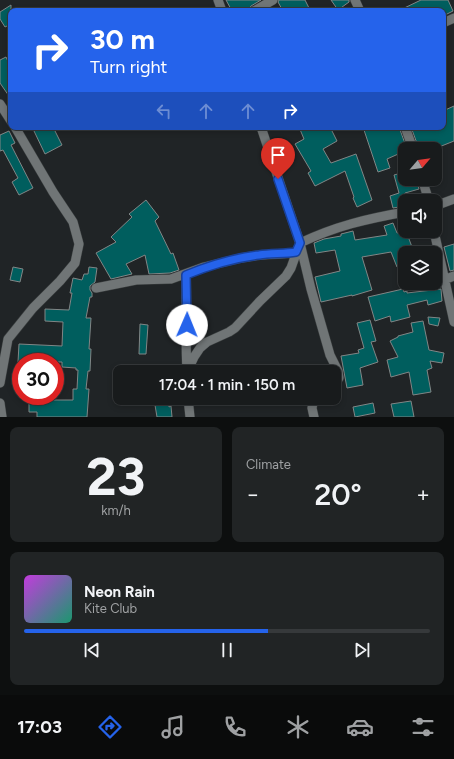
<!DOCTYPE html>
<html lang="en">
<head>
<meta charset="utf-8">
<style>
  :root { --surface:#181b1c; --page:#212425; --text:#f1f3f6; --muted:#9fa1a3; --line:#36393b; --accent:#2563eb }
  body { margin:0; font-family:Figtree,sans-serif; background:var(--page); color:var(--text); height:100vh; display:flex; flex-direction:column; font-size:15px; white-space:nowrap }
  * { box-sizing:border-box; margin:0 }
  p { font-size:13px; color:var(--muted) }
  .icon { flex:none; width:22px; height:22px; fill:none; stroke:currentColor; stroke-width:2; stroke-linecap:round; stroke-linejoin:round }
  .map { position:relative; height:417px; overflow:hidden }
  .sheet { display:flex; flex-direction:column; gap:10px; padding:10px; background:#0d0f0f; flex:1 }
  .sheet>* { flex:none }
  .banner { position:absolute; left:8px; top:8px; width:438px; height:122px; border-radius:8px; box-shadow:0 2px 6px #0003,0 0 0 1px var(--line); background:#2563eb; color:#fff; overflow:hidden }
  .needle { width:26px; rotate:61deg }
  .controls { position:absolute; left:398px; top:142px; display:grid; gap:8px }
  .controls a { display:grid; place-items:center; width:44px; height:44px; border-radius:8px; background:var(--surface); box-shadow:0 2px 6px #0003,0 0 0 1px var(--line); font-size:20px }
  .speed { position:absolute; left:12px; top:353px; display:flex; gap:8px; font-size:20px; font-weight:700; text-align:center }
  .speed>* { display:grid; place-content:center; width:52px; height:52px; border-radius:50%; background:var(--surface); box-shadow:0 2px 6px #0003,0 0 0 1px var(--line); line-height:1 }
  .speed .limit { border:6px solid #d22; background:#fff; color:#111 }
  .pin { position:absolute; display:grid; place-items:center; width:34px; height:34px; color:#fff; margin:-41px -17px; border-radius:50% 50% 50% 0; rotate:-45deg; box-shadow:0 0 4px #0007 }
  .pin .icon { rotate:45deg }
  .me { position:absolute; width:44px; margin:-22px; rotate:1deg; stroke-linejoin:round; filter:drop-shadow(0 0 3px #0008) }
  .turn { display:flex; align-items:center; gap:14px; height:84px; padding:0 16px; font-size:18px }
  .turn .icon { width:52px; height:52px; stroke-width:2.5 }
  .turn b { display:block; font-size:28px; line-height:34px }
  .lanes { display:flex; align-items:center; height:38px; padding:0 16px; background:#0003; justify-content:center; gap:20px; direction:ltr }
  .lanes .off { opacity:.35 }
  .big { font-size:30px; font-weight:600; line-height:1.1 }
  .sheet .card { flex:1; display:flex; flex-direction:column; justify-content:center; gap:6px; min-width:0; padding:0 14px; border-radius:8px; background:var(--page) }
  .sheet .dial { align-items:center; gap:0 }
  .dial b { font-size:52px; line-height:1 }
  .song { display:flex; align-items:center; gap:12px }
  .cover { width:48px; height:48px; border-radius:6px; background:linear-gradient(135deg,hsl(290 70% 55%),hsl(160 70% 35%)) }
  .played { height:4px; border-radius:2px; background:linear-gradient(90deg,var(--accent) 60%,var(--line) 60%) }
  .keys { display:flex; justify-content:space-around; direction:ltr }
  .heat { display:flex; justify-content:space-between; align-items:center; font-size:22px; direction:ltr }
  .sheet .tiles { flex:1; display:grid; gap:10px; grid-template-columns:1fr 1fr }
  .card:last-child { grid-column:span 2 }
  .trip { position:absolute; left:113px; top:365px; width:228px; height:40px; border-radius:8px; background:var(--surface); box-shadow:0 2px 6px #0003,0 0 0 1px var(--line); font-weight:600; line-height:40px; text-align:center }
  .tabs { display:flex; height:64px; justify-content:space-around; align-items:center; background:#0a0b0b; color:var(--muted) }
  .tabs .icon { width:28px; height:28px }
  .tabs .active { color:var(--accent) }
  .tabs b { font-size:18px; color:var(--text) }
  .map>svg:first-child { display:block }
</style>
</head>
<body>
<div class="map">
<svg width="454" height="417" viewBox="0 0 454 417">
  <rect width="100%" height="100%" fill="#202426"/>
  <path fill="#005e5e" stroke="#818686" d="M226,0H261L251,6L248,11H232Z
    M279,0H305L309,8L303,11H283L278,2Z
    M331,0H349V2L338,10Z
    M421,0H448L453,11L443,16V11H398Z
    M11,5V24L5,27L0,19V12Z
    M6,57L11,68V99L0,83V60Z
    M454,106V141L434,149H419L411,127H443V111Z
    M41,127H53L62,145L45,154L34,131Z
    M299,127H330L337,141L323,149L331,163L356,154L372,200L357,207L353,198L354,197L345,171L315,186L308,173L311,171L295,144L304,139Z
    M363,127H399L407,149H405V151L387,159L390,168L378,172Z
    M9,131L15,143L11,145L33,188L19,195L12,182L18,178L3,150L0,151V135Z
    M405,172V179H416L419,189L405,193V206L393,208L390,196L399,193L394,175Z
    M146,200L159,217L155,221L171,254L173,253L179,270L170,273L149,274L145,255L126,264L132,274L111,279L96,253L116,242L111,237L132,217L129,214Z
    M393,223L397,233L406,231L412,247L405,249L407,253H405V263L397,267L391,252L362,257L372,290L352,296V295L321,302L315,277L340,271L335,250L316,253L314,243L324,239L341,236V234L353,231L355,240L387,235L384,226Z
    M454,244V270L450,271L444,247Z
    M13,267L23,269L20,282L10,280Z
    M89,267L97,268L95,282L90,286V290L92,293V297H90L86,318H91L89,349H91L90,371H88L86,389H89L87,417H37V412H29V400H73V389H77L78,370H76V368L62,367V362H18L19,344L62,346L63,322L45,321V309L69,310L72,293H70L73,278L82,280L84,274H88Z
    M403,289L404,292L407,291V293L441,289L442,301L428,305L427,300L407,305L410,317L391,322L390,316L375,321L368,297Z
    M428,317L440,318L438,326L429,324Z
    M370,320L376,341L371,342L378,362L360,368L363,385L347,388L341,356L359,353L358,350L364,348L357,323Z
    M423,321L429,350L444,353L442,363L430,361L432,368L427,370L431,392L413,395L409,372L391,377L387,360L398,357L390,341L398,337V336L413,332L411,323Z
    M140,324L148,325L146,354H139Z
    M411,401L414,417H394L391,404Z
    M169,403V407L171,406L172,417H157L155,405Z
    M373,403L375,413L355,417L353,407Z"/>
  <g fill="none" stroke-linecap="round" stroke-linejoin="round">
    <defs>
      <path id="minor" d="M218,0L222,11
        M355,0L360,11
        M254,11L273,0
        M443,23L454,18
        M0,104L11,121
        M261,127L300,243L311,289L330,355L338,371L339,378L334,385
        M405,127L413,149
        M422,179L429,201
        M435,206L454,199
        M434,231L454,322
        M186,275C187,307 185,339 187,371
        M444,280L454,276
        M96,288L136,280L171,279L204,267L241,258L260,255L296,253
        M187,372L194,357L200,348L207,342L229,332L235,328L260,301L286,276L291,268L300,243C336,226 366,219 405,212
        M0,383L8,339L33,308L60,281L75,263L79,244L73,222L53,192L15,127
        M188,398L190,417
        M0,403L2,417
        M314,417L312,408L314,398"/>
    </defs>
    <use href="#minor" stroke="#3c4041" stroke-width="10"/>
    <use href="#minor" stroke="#707576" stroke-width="9"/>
  </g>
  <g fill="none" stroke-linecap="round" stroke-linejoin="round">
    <defs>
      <path id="route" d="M187,325L186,275C210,265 234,258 259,255C271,253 284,254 296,252L300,243L278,179"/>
    </defs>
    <use href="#route" stroke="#184099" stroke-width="10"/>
    <use href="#route" stroke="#2563eb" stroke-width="7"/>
  </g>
</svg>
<div class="controls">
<a><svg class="needle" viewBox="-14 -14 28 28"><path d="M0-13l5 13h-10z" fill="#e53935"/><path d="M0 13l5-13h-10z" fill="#9fa1a3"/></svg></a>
<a><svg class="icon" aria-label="sound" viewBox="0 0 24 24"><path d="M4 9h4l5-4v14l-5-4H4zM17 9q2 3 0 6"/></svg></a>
<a><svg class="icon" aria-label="layers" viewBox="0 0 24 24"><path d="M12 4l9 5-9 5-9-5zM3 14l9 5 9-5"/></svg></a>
</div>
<div class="speed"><div class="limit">30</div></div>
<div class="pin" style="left:278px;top:179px;background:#d93025"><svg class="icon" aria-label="arrive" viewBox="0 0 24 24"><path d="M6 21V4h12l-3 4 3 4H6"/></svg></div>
<svg class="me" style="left:187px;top:325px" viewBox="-20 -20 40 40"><circle r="19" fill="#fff"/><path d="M0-13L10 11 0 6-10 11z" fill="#2563eb"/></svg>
<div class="trip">17:04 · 1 min · 150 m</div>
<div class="banner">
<div class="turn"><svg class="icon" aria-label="right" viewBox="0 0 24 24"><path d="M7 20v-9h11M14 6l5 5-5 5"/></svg><div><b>30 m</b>Turn right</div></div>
<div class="lanes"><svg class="icon off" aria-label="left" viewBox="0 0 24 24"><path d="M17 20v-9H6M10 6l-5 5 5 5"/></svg><svg class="icon off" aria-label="ahead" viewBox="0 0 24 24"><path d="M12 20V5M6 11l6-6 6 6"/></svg><svg class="icon off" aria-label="ahead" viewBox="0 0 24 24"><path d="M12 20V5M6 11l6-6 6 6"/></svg><svg class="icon" aria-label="right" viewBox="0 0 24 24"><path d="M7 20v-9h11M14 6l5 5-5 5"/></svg></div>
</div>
</div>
<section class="sheet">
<div class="tiles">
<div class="card dial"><b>23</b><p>km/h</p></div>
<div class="card"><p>Climate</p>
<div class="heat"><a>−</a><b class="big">20°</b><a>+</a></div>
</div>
<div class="card">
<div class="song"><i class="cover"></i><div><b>Neon Rain</b><p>Kite Club</p></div></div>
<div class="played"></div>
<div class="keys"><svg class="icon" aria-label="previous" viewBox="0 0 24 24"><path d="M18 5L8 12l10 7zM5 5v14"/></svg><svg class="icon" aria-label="pause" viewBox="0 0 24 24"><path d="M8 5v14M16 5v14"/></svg><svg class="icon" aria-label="next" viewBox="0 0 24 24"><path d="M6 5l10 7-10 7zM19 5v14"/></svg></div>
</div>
</div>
</section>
<nav class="tabs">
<b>17:03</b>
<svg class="icon active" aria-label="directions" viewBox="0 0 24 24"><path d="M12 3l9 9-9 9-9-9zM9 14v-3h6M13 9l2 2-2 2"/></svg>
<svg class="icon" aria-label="music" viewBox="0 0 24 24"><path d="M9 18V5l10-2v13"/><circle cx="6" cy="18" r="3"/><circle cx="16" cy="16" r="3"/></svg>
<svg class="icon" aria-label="phone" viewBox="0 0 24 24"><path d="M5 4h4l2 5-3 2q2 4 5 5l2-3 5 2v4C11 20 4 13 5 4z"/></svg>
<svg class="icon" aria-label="climate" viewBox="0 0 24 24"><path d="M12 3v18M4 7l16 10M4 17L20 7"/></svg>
<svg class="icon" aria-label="car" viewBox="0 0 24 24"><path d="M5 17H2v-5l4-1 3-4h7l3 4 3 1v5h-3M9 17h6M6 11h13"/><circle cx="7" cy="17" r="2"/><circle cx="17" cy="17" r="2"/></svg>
<svg class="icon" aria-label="filters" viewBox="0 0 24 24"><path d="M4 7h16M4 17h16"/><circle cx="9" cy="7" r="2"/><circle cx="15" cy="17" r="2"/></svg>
</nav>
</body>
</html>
